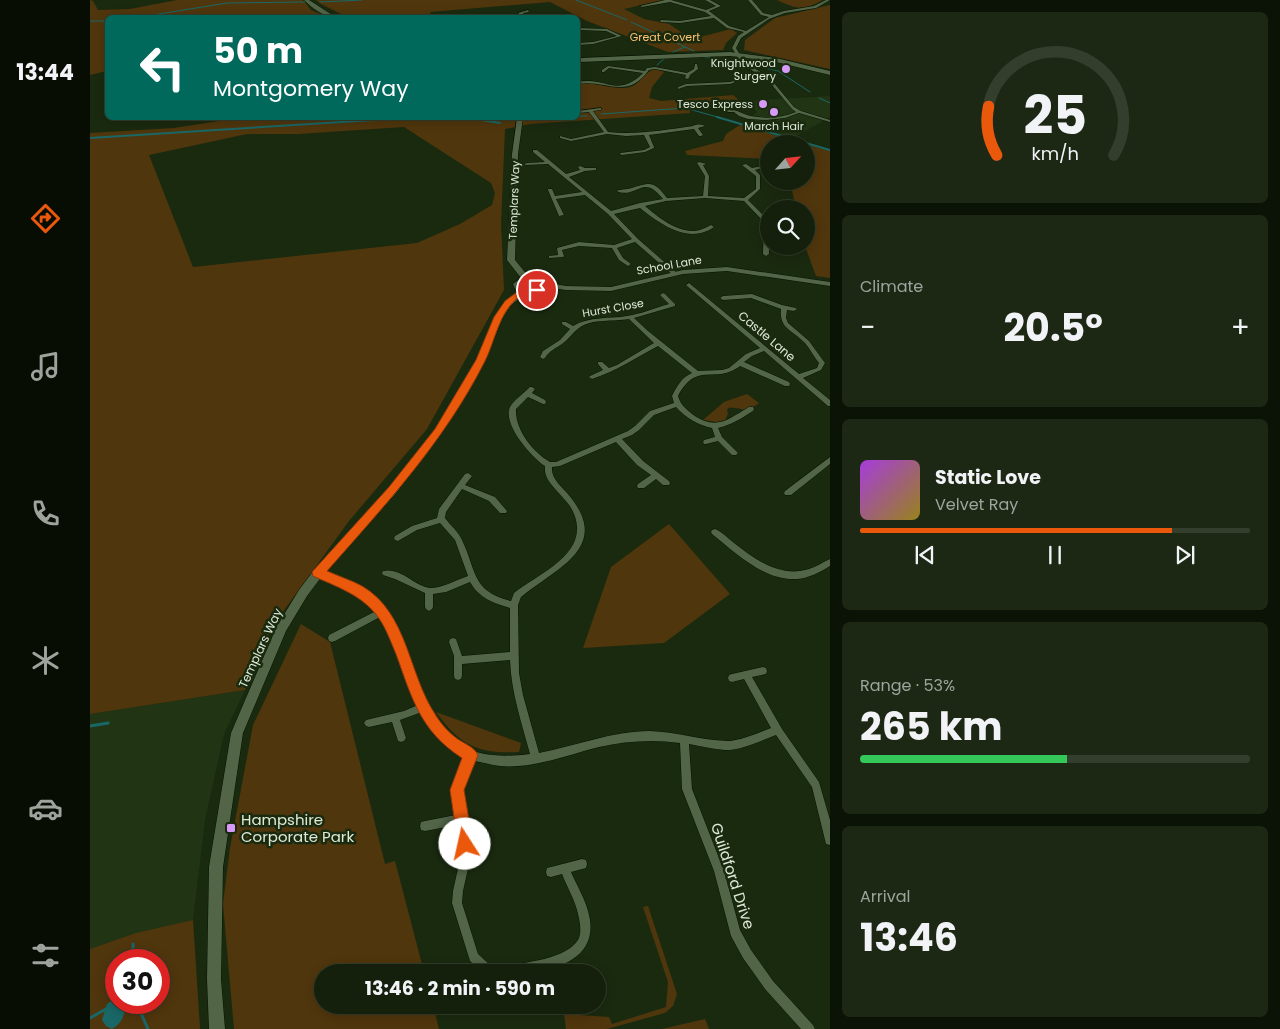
<!DOCTYPE html>
<html lang="en">
<head>
<meta charset="utf-8">
<style>
  :root { --surface:#14200b; --page:#1d2814; --text:#f1f3f6; --muted:#9da39d; --line:#333e2c; --accent:#ea580c }
  body { margin:0; font-family:Poppins,sans-serif; background:var(--page); color:var(--text); height:100vh; display:flex; flex-direction:column; font-size:19px; white-space:nowrap }
  * { box-sizing:border-box; margin:0 }
  p { font-size:16px; color:var(--muted) }
  .icon { flex:none; width:28px; height:28px; fill:none; stroke:currentColor; stroke-width:2; stroke-linecap:round; stroke-linejoin:round }
  .map { position:relative; flex:1; overflow:hidden }
  .drawer { display:flex; flex-direction:column; gap:12px; padding:12px; background:#0b1206; width:450px }
  .drawer>* { flex:none }
  .hud { position:absolute; left:15px; top:15px; width:475px; height:105px; border-radius:8px; box-shadow:0 2px 12px #0003,0 0 0 1px var(--line); background:#00695c; color:#fff; overflow:hidden }
  .needle { width:32px; rotate:63deg }
  .fabs { position:absolute; left:670px; top:135px; display:grid; gap:10px }
  .fabs a { display:grid; place-items:center; width:55px; height:55px; border-radius:50%; background:var(--surface); box-shadow:0 2px 12px #0003,0 0 0 1px var(--line); font-size:25px }
  .speed { position:absolute; left:15px; top:949px; display:flex; gap:10px; font-size:25px; font-weight:700; text-align:center }
  .speed>* { display:grid; place-content:center; width:65px; height:65px; border-radius:50%; background:var(--surface); box-shadow:0 2px 12px #0003,0 0 0 1px var(--line); line-height:1 }
  .speed .limit { border:8px solid #d22; background:#fff; color:#111 }
  .pin { position:absolute; display:grid; place-items:center; width:42px; height:42px; color:#fff; margin:-21px; border:2px solid #fff; border-radius:50%; box-shadow:0 1px 5px #0007 }
  .me { position:absolute; width:55px; margin:-28px; rotate:350deg; stroke-linejoin:round; filter:drop-shadow(0 0 4px #0008) }
  .turn { display:flex; align-items:center; gap:18px; height:105px; padding:0 25px; font-size:22px }
  .turn .icon { width:65px; height:65px; stroke-width:2.5 }
  .turn b { display:block; font-size:35px; line-height:42px }
  .big { font-size:38px; font-weight:700; line-height:1.1 }
  .drawer .tile { flex:1; display:flex; flex-direction:column; justify-content:center; gap:8px; min-width:0; padding:0 18px; border-radius:8px; background:var(--page) }
  .drawer .dial { align-items:center; gap:0 }
  .dial svg { height:130px; overflow:visible; fill:none; stroke:var(--line); stroke-width:7; stroke-linecap:round; text-anchor:middle }
  .dial text { fill:var(--text); stroke:none }
  .song { display:flex; align-items:center; gap:15px }
  .cover { width:60px; height:60px; border-radius:8px; background:linear-gradient(135deg,hsl(280 70% 55%),hsl(50 70% 35%)) }
  .played { height:5px; border-radius:2px; background:linear-gradient(90deg,var(--accent) 80%,var(--line) 80%) }
  .keys { display:flex; justify-content:space-around; direction:ltr }
  .heat { display:flex; justify-content:space-between; align-items:center; font-size:28px; direction:ltr }
  .charge { height:8px; border-radius:4px; background:linear-gradient(90deg,#34c759 53%,var(--line) 0) }
  .trip { position:absolute; left:224px; top:964px; width:292px; height:50px; border-radius:25px; background:var(--surface); box-shadow:0 2px 12px #0003,0 0 0 1px var(--line); font-weight:700; line-height:50px; text-align:center }
  main { display:flex; flex:1; min-height:0 }
  .menu { display:flex; flex-direction:column; width:90px; justify-content:space-around; align-items:center; background:#080d04; color:var(--muted) }
  .menu .icon { width:35px; height:35px }
  .menu .current { color:var(--accent) }
  .menu b { font-size:22px; color:var(--text) }
  .map>svg:first-child { display:block }
</style>
</head>
<body>
<main>
<nav class="menu">
<b>13:44</b>
<svg class="icon current" aria-label="directions" viewBox="0 0 24 24"><path d="M12 3l9 9-9 9-9-9zM9 14v-3h6M13 9l2 2-2 2"/></svg>
<svg class="icon" aria-label="music" viewBox="0 0 24 24"><path d="M9 18V5l10-2v13"/><circle cx="6" cy="18" r="3"/><circle cx="16" cy="16" r="3"/></svg>
<svg class="icon" aria-label="phone" viewBox="0 0 24 24"><path d="M5 4h4l2 5-3 2q2 4 5 5l2-3 5 2v4C11 20 4 13 5 4z"/></svg>
<svg class="icon" aria-label="climate" viewBox="0 0 24 24"><path d="M12 3v18M4 7l16 10M4 17L20 7"/></svg>
<svg class="icon" aria-label="car" viewBox="0 0 24 24"><path d="M5 17H2v-5l4-1 3-4h7l3 4 3 1v5h-3M9 17h6M6 11h13"/><circle cx="7" cy="17" r="2"/><circle cx="17" cy="17" r="2"/></svg>
<svg class="icon" aria-label="filters" viewBox="0 0 24 24"><path d="M4 7h16M4 17h16"/><circle cx="9" cy="7" r="2"/><circle cx="15" cy="17" r="2"/></svg>
</nav>
<div class="map">
<svg width="740" height="1029" viewBox="0 0 740 1029">
  <rect width="100%" height="100%" fill="#1a2a0f"/>
  <path fill="#213413" fill-rule="evenodd" d="M740,96V117L703,138L675,131L661,118L667,112L656,101Z
    M155,690L134,734L115,820L103,920L110,1029H0V714ZM26,960H69V1002H26Z"/>
  <path fill="#50360d" fill-rule="evenodd" d="M0,0L3,1L8,10L40,9L87,0H213L221,10L238,17L18,18L17,71L0,75Z
    M226,0H574L534,9L554,19L579,24L594,34L606,38L641,29L647,33L636,43L633,50L578,52L497,21L460,2L340,12L342,17L259,18L231,4Z
    M687,0H733C712,11 707,9 687,0Z
    M740,5V69L654,50L655,40L685,18Z
    M566,69L574,72L562,87L559,98L571,101L643,95L649,100L599,104L600,113L441,124L415,129L411,224L414,290L337,429L259,521L184,624L155,690L0,714V133L84,128L129,121H244L288,118H488V80C501,83 532,92 543,86C552,81 556,70 566,69ZM314,127L401,183L405,193L402,205L370,224L327,243L103,267L59,155L157,134H208Z
    M650,125L740,151V278L726,276L715,246L716,209H706L700,181H716V144H679V159L597,155L595,151L633,141L636,134Z
    M657,394L669,403C653,415 652,406 638,408L637,411L638,414L635,420L627,422L613,420L634,402Z
    M579,524L640,594L574,643L493,648L521,567Z
    M211,624L240,642L295,864L305,861L334,972H232V1005H343L349,1029H144L133,904L140,848L163,725Z
    M346,712L431,743L429,752C387,754 370,745 346,712Z
    M558,906L587,994L583,1006L575,1013L517,1029H476L474,1014L519,1017L522,1024L576,1007L578,982L553,907Z
    M103,920L110,1029H0V949L46,933ZM26,960H69V1002H26Z
    M615,1019L619,1029H572Z"/>
  <path fill="#196867" d="M25,998L26,1002L33,1003C37,1014 31,1024 22,1029L16,1026L12,1020L17,1004Z"/>
  <g fill="none" stroke-linecap="round" stroke-linejoin="round">
    <path stroke="#196867" stroke-width="1" d="M486,0L537,20
      M230,2L272,0
      M44,18L137,3L215,2
      M0,21H18
      M541,22L604,51
      M583,52L595,47
      M614,57L641,61
      M567,65L576,57
      M667,66L688,71L720,92
      M729,98L740,103
      M511,114L595,108L631,118
      M488,116H497
      M309,118H316
      M379,118H382
      M470,118H476"/>
    <path stroke="#196867" stroke-width="2" d="M627,117L740,150
      M379,118L410,123
      M447,120L476,118
      M0,138L316,118"/>
    <path stroke="#196867" stroke-width="3" d="M0,726L18,723
      M43,944V960
      M46,1002L58,1029
      M0,1018L16,1009"/>
    <defs>
      <path id="minor" d="M575,0H581L616,10L626,6L615,0H620L631,6L619,11L639,26L656,31L679,17L671,15L658,0H662L673,13L682,15L694,11L724,6L736,0H740L726,8L695,13L679,19L651,38L646,48L654,62L679,77L704,107L711,111L740,120V122L709,113L695,118L676,120L658,119L649,116L644,112H634V111C645,107 650,114 661,116C675,119 692,118 706,112L702,109L677,79L669,74L640,84L597,86L588,89V87L596,84L640,82L666,73L652,64L642,48L648,36L654,32L637,28L624,18L590,23L570,22L571,20L590,21L621,16L615,12L580,2L552,7L550,6Z
        M438,10L439,12L433,13L438,18H434L428,13Z
        M488,28L517,29L532,36L503,44L488,45V43L503,42L527,36L516,31L488,30Z
        M605,64H607L608,69L600,75L599,78L597,79L595,78L596,75L565,69L559,70C537,101 516,79 488,84V82C516,76 527,99 553,73L519,68L514,72H512V70L518,66L555,71L557,68L565,67L597,73L604,69Z
        M511,108V110L503,111L518,132C547,135 574,130 603,126C605,124 613,124 615,126L608,128L613,135L611,136H609L604,129L559,135L564,147V148L555,152L532,155L530,154V153L554,150L560,147L554,135L536,136L517,134L481,141L470,138V136L481,139L514,132L499,112L488,113V111Z
        M443,150H447L476,174L490,170L488,167L490,166L495,168H506V170L495,171L479,177L521,211L550,203L573,199C552,172 547,200 526,191C530,189 536,190 542,188C561,182 564,181 577,198L613,196L615,176L607,163L609,162L617,164L613,165L619,176L618,196L654,198L666,189V176L652,165L656,164L662,168L672,166V168L665,170L670,175V189L658,200L679,221V254L676,256L673,254L674,222L654,201L615,198L576,201L555,206C569,218 590,235 610,230C613,229 617,227 621,225L624,227C599,245 570,224 550,208L524,214L548,239L587,273V275H583L545,242L527,248L533,258L541,264L538,266L529,260L522,248L489,246L472,250L474,256L473,257L459,258V256L468,255L467,248L489,242L524,245L542,239L518,214L495,195L466,199L474,215L469,216L458,190V189H462L465,196L492,192L458,164L435,165V164L437,163L455,162L443,152Z
        M599,283L709,374L727,368L729,363C724,357 720,349 715,343C703,330 689,329 691,309L661,298L633,300L630,298L633,296L662,294L692,305L706,308L707,309L704,311L697,310L696,318L698,323L719,341L735,363L731,370L713,378L740,400V406H738L674,351L662,356L654,362L699,382L700,384L699,386H695L650,366C625,385 607,360 588,396C590,404 596,409 602,414C626,431 637,420 659,407H663L664,409L663,411C652,418 641,425 628,428L632,437L648,453L646,455H642L628,441L616,444H614L613,442L614,440L625,437L622,428C608,425 596,418 586,407L564,415L549,430L542,435L532,439L553,461L579,481L580,483L579,485H573L566,479L554,488H548L547,486L548,484L561,475L547,465L526,442L470,466L462,467C461,478 470,485 477,493C524,547 467,567 431,597L428,605L429,673L433,695L449,753C486,746 522,731 560,731C586,732 611,740 637,741C653,740 667,733 681,728L654,679L642,682L639,681L638,678L639,675L642,674L673,667L676,668L677,671L676,674L662,677L692,729L729,782L740,820V845L736,844L735,840L722,787L686,735C669,741 653,750 635,750C623,749 611,746 599,744L602,789L634,871L650,930L661,950L683,981L723,1025L725,1029H711L675,989L653,958L641,936L624,871L592,789L590,743C562,739 536,741 509,747C477,755 443,769 410,766C401,765 392,762 383,761L376,777L372,790L381,855L373,891L372,903L388,954L400,965L408,968L410,972H392L380,961L362,903L363,891L371,855L367,825L335,831L331,830L330,826L331,822L335,821L366,815L362,790L366,776L375,757L356,746L341,728L332,712L310,720L316,738L314,741L311,742L308,741L302,722L279,727L276,726L274,723L276,720L314,711L328,705L301,634L290,617L245,641L242,642L239,641L238,638L239,635L286,611C270,592 248,584 225,575L224,573L225,571L228,570C249,577 272,585 288,602C299,613 307,629 313,643C343,712 347,766 440,754C432,724 421,692 420,660L372,664V676L371,679L368,680L365,679L364,676V656L359,642L360,639L363,638L366,639L372,656L420,652V608C403,603 389,598 380,582L356,592L343,594V607L342,609L339,611L336,609L335,607V593L305,579L293,575L292,573L293,571C311,567 324,586 340,588C353,588 366,580 378,576L365,540L350,523L327,530L308,541L305,540L304,538L305,536L322,526L347,518L349,509L375,474L378,473L382,476L375,485L405,497L417,511L416,513H410L399,501L372,489L356,512L355,518C360,525 368,531 372,540C387,571 381,591 421,601L424,593C449,573 500,554 484,514C481,505 472,497 466,490C459,482 454,476 455,466C442,458 412,424 420,407C423,401 435,392 440,387H442L445,389L442,393L455,400L456,402L455,404H453L438,397L426,409C425,430 443,452 460,462H466L538,431L545,426L560,411L584,403L582,396C587,386 591,378 602,373L568,346C546,358 526,371 502,379L499,377L500,376L513,370L508,364V362H512L519,368L527,365L564,343L539,319C523,322 503,318 489,328C483,332 479,339 472,344C466,348 459,351 455,358L453,359L450,357L453,351L470,340L480,329L472,324V322H476L483,326C500,316 519,319 537,316C551,314 565,308 579,304L570,295L573,293L575,294L585,304V306L544,318L558,331L608,371L632,370L639,368L656,354L670,348L597,286L596,285Z
        M740,457V464L701,495H695L694,493L695,491Z
        M625,529C632,532 638,538 644,543C666,560 690,578 719,569C726,567 733,562 740,559V566C730,572 719,578 707,579C674,581 646,553 622,534L621,532L622,530Z
        M492,859L496,860L497,864L496,868L481,872C487,886 496,900 499,915C508,953 476,968 443,972C433,974 422,972 412,972L413,968L417,966C437,962 476,959 488,940C492,933 490,922 488,914C485,900 477,887 472,874L461,877L457,876L456,872L457,868L461,867Z"/>
      <path id="tertiary" d="M214,0H219L247,18C235,18 222,8 214,0Z
        M640,52L686,58L740,71V75L686,62L640,56L490,62L488,60L490,58Z
        M427,118H433L428,154L425,260L438,276H444L454,282L476,286L521,287L593,270L637,267L740,282V286L637,271L593,274L521,291L476,290L454,287L453,290L436,293L421,305L413,317L395,360L351,434L306,493L232,576L217,596L196,631L153,733L133,867L131,979L135,1029H119L117,979L119,867L141,733L187,626L209,590L224,570L300,487L345,430L387,360L405,317L415,301L430,291L425,289L423,284L431,278L417,260L422,154ZM440,280L446,283V287L438,289L431,286L433,282Z"/>
    </defs>
    <use href="#minor" stroke="#051200" stroke-width="1"/>
    <use href="#tertiary" stroke="#051200" stroke-width="1"/>
    <use href="#minor" fill="#526547" fill-rule="evenodd"/>
    <use href="#tertiary" fill="#526547" fill-rule="evenodd"/>
  </g>
  <path fill="#ea580c" stroke="#983908" d="M447,287L451,290L450,292C446,293 439,292 435,294C410,305 406,339 395,361C354,442 296,504 237,571C248,576 261,580 272,586C318,613 318,673 345,714C349,721 357,731 365,737C372,743 384,746 388,755L374,790L383,844L381,849L375,851L370,849L368,844L360,790L372,758C330,731 322,698 306,654C300,640 295,625 285,613C269,594 245,586 223,576L222,572L299,487L345,429L386,360L404,317L415,301L431,289Z"/>
  <g fill="#d89af8" stroke="#1a2a0f" stroke-width="2">
    <circle cx="696" cy="69" r="5"/>
    <circle cx="673" cy="104" r="5"/>
    <circle cx="684" cy="112" r="5"/>
    <rect x="136" y="823" width="10" height="10" rx="2.5"/>
  </g>
  <g text-anchor="middle" dominant-baseline="central" stroke-width="5" stroke-linejoin="round" paint-order="stroke">
    <g font-size="11" fill="#fec270" stroke="#1a2a0f">
      <text x="575" y="37">Great Covert</text>
    </g>
    <g font-size="11" fill="#dee9d8" stroke="#1a2a0f" text-anchor="end">
      <text x="686" y="63">Knightwood<tspan x="686" dy="13">Surgery</tspan></text>
      <text x="663" y="104">Tesco Express</text>
      <text x="684" y="126" text-anchor="middle">March Hair</text>
    </g>
    <g font-size="11" fill="#dee9d8" stroke="#1a2a0f">
      <text transform="translate(424 200) rotate(-88)">Templars Way</text>
      <text transform="translate(579 265) rotate(-10)">School Lane</text>
      <text transform="translate(523 308) rotate(-10)">Hurst Close</text>
    </g>
    <g font-size="12" fill="#dee9d8" stroke="#1a2a0f">
      <text transform="translate(677 336) rotate(40)">Castle Lane</text>
      <text transform="translate(170 648) rotate(-65)">Templars Way</text>
    </g>
    <g font-size="15" fill="#dee9d8" stroke="#1a2a0f" text-anchor="start">
      <text x="151" y="819">Hampshire<tspan x="151" dy="17">Corporate Park</tspan></text>
    </g>
    <g font-size="15" fill="#dee9d8" stroke="#1a2a0f">
      <text transform="translate(643 876) rotate(72)">Guildford Drive</text>
    </g>
  </g>
</svg>
<div class="fabs">
<a><svg class="needle" viewBox="-14 -14 28 28"><path d="M0-13l5 13h-10z" fill="#e53935"/><path d="M0 13l5-13h-10z" fill="#9da39d"/></svg></a>
<a><svg class="icon" aria-label="search" viewBox="0 0 24 24"><circle cx="10" cy="10" r="6"/><path d="M15 15l6 6"/></svg></a>
</div>
<div class="speed"><div class="limit">30</div></div>
<div class="pin" style="left:447px;top:290px;background:#d93025"><svg class="icon" aria-label="arrive" viewBox="0 0 24 24"><path d="M6 21V4h12l-3 4 3 4H6"/></svg></div>
<svg class="me" style="left:375px;top:844px" viewBox="-20 -20 40 40"><circle r="19" fill="#fff"/><path d="M0-13L10 11 0 6-10 11z" fill="#ea580c"/></svg>
<div class="trip">13:46 · 2 min · 590 m</div>
<div class="hud">
<div class="turn"><svg class="icon" aria-label="left" viewBox="0 0 24 24"><path d="M17 20v-9H6M10 6l-5 5 5 5"/></svg><div><b>50 m</b>Montgomery Way</div></div>
</div>
</div>
<section class="drawer">
<div class="tile dial"><svg viewBox="0 0 100 80">
<path d="M14 69A42 42 0 1 1 86 69"/>
<path d="M14 69A42 42 0 0 1 9 39" stroke="#ea580c"/>
<text x="50" y="56" font-size="32" font-weight="700">25</text>
<text x="50" y="72" font-size="11">km/h</text>
</svg></div>
<div class="tile"><p>Climate</p>
<div class="heat"><a>−</a><b class="big">20.5°</b><a>+</a></div>
</div>
<div class="tile">
<div class="song"><i class="cover"></i><div><b>Static Love</b><p>Velvet Ray</p></div></div>
<div class="played"></div>
<div class="keys"><svg class="icon" aria-label="previous" viewBox="0 0 24 24"><path d="M18 5L8 12l10 7zM5 5v14"/></svg><svg class="icon" aria-label="pause" viewBox="0 0 24 24"><path d="M8 5v14M16 5v14"/></svg><svg class="icon" aria-label="next" viewBox="0 0 24 24"><path d="M6 5l10 7-10 7zM19 5v14"/></svg></div>
</div>
<div class="tile"><p>Range · 53%</p><b class="big">265 km</b><div class="charge"></div></div>
<div class="tile"><p>Arrival</p><b class="big">13:46</b></div>
</section>
</main>
</body>
</html>
